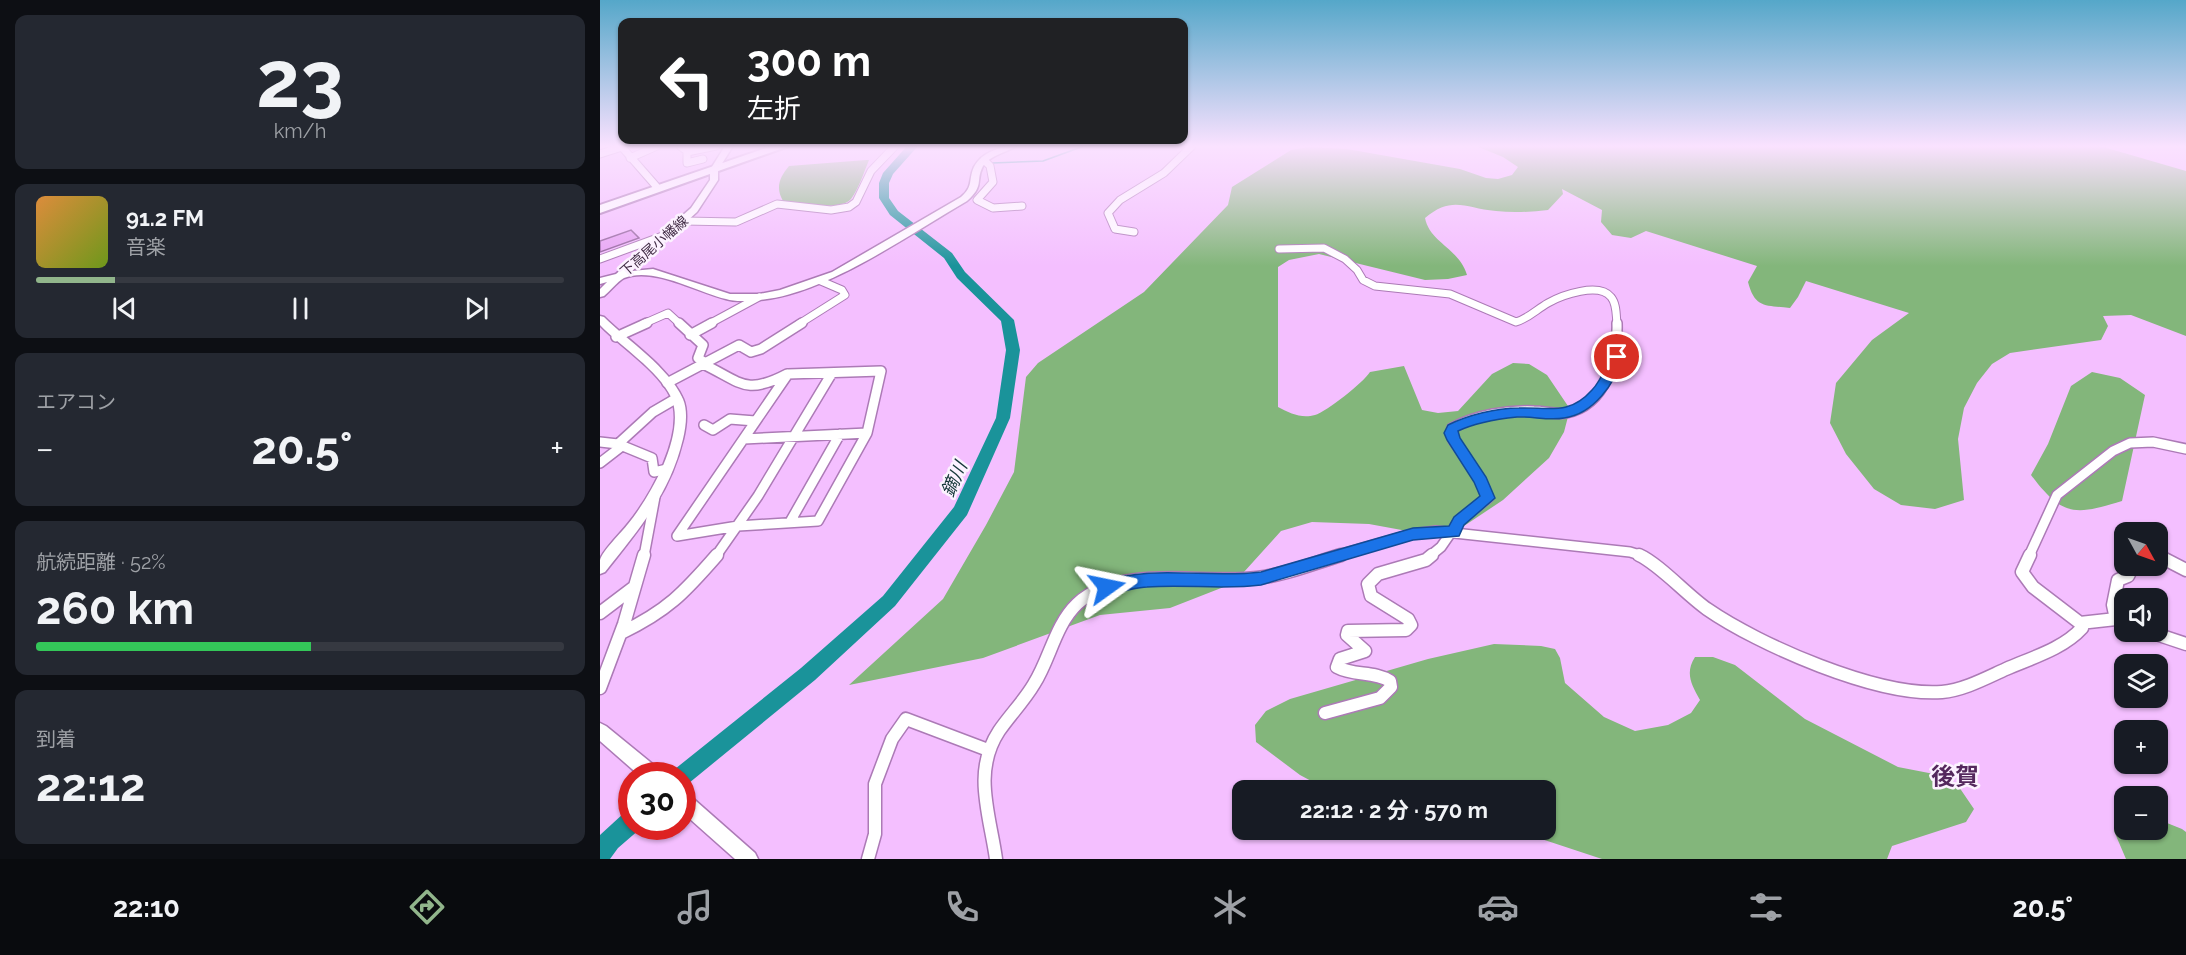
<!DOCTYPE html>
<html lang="ja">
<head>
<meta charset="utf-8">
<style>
  :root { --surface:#171b24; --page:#242831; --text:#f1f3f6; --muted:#9ea1a6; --line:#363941; --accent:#91b58b }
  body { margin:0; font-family:Raleway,"Noto Sans JP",sans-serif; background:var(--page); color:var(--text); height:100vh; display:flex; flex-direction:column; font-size:22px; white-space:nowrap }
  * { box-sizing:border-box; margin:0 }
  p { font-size:20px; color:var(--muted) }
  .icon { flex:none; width:33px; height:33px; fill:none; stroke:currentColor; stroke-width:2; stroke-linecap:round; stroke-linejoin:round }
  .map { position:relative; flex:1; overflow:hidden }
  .drawer { display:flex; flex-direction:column; gap:15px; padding:15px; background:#0d0f14; width:600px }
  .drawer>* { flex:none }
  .banner { position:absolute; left:18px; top:18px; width:570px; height:126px; border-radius:12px; box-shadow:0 2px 4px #0004; background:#202124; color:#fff; overflow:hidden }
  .needle { width:39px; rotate:130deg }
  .controls { position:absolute; left:1514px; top:522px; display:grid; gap:12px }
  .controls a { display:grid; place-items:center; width:54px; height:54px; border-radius:12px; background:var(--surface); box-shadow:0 2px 4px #0004; font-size:30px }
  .speed { position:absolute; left:18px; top:762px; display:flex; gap:12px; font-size:30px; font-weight:700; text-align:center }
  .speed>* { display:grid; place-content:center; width:78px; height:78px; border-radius:50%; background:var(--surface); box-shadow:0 2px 4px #0004; line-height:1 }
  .speed .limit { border:9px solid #d22; background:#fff; color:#111 }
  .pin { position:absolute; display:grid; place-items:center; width:51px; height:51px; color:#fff; margin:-26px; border:3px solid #fff; border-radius:50%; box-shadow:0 2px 6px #0007 }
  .me { position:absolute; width:66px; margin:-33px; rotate:78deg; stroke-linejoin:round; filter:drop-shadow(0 0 4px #0008) }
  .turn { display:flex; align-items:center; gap:21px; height:126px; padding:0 30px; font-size:27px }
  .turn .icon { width:78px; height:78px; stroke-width:2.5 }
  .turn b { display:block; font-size:42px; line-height:51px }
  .big { font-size:45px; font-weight:700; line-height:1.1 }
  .drawer .tile { flex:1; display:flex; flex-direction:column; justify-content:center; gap:9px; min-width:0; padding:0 21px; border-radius:12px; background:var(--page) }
  .drawer .dial { align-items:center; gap:0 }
  .dial b { font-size:78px; line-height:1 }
  .song { display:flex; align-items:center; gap:18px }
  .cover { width:72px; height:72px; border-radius:9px; background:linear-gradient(135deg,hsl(30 70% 55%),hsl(80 70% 35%)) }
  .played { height:6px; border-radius:3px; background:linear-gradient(90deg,var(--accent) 15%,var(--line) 15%) }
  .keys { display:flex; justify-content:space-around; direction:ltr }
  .heat { display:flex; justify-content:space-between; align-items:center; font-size:33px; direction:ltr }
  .charge { height:9px; border-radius:4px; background:linear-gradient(90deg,#34c759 52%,var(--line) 0) }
  .trip { position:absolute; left:632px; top:780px; width:324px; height:60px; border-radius:12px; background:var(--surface); box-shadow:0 2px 4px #0004; font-weight:700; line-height:60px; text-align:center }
  .tab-bar { display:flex; height:96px; justify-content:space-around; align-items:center; background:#090b0e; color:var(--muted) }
  .tab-bar .icon { width:42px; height:42px }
  .tab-bar .current { color:var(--accent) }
  .tab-bar b { font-size:27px; color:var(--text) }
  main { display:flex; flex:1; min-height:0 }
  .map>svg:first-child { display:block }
</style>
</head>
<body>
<main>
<section class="drawer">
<div class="tile dial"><b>23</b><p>km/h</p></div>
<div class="tile">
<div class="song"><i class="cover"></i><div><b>91.2 FM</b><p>音楽</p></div></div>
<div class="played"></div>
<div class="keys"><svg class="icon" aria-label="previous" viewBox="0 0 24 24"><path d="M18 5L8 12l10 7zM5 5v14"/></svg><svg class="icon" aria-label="pause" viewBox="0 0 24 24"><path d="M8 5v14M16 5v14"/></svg><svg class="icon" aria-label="next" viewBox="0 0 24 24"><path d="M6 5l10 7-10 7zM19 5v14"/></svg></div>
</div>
<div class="tile"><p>エアコン</p>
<div class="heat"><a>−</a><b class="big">20.5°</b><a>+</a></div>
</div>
<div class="tile"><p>航続距離 · 52%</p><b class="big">260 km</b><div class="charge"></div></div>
<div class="tile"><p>到着</p><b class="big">22:12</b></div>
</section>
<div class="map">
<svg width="1586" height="859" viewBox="0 0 1586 859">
  <rect width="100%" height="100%" fill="#f4bfff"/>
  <path fill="#83b67b" d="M876,146H1500L1586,171V336L1531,315L1503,316L1508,326L1501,340L1410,353L1392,364L1377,383L1364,408L1358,439L1364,500L1335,509L1301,505L1274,489L1246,454L1230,423L1236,383L1272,340L1309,313L1206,281L1198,297L1190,308C1166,305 1155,309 1148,282L1157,266L1046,231L1031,238L1012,235L1001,222L1002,210L962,189L963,194L948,210C931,212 913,213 896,211C865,208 852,195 825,218C830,243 859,248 867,275L848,279L825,280L719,254L689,260L678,267V407C690,413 701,419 715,415C726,412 764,382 770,372L804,366L822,410L838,413L858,411L892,374L913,363L929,364L947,375L970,409L964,432L949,458L903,500L864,526L818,533L769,524L712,522L681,531L634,583L570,608L500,615L383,658L249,685L343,599L386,525L414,472L426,377L438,363L544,292L628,205L632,187L691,150L709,147L747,149L860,169L886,178L898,179L912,175L918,167L903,157Z
    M266,160H269C264,172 259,188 251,199C241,211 197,204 183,201C175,187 180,177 189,166Z
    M1492,372L1520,378L1545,395L1522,501C1474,516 1462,516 1431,475L1448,444L1471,386Z
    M894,644L941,646L955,649L960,658L965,683L1004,717L1035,731L1068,725L1091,713L1100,700C1091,684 1085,673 1095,657H1113L1135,665L1205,719L1298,767L1334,774L1359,787L1374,809L1366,822L1292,846L1287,859H1002L914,830H945V790H728L700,775L656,742L655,725L666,711L690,699L828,659Z
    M1523,810L1524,830H1557V819L1582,829L1586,832V859H1526L1514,831L1515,816Z"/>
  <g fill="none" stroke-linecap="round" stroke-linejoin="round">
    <path stroke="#1a939a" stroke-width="1.5" d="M392,163L443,161L484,146"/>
    <path fill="#1a939a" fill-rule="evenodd" d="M307,146H318L293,174L289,183V198L298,211L352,253L365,272L414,320L420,350L410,418L367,515L295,606L215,680L89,783L82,786V776H72L75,769L201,668L283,596L354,507L396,418L406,350L401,321L357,278L344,258L290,215L279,198V183L283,173Z
      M32,810V826H41L40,829L18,848L10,859H0V835L24,813Z"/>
  </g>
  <path fill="#e7a4f4" stroke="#94649e" stroke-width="1.5" d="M31,230L39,238L0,252V241Z"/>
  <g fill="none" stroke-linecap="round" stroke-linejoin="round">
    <defs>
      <path id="street-far2" d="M21,146L56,186
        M80,146L87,151V163L103,159
        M87,152L116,146
        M0,154L22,147
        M30,158L57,146
        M384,160L390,166L393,182L377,200L393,208L422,206
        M84,221L136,222L177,204L231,210L249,207L256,202L271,171L295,146
        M534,232L515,229L508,213L520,200L564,173L592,146
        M679,249L724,248L745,259L757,270L763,280L775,286L850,294L916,322C929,318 937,309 948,303C962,295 999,282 1011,297C1017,304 1016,316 1017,324
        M0,259L68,234
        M43,324L68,313L80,324
        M109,324L159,297
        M199,324L245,295L242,290L221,281"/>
      <path id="street-far1" d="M79,323L103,345L98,358L105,363
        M90,335L112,323
        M16,337L47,323
        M103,364C141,382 145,396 187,374
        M281,371L267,433L218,521L138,526L77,536L188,374Z
        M67,383L139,345L151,352L161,349L202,323
        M104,425L113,430L130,419L155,421
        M144,439L267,433
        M0,442L18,444
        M0,463L22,446
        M67,469L54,472L52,458L18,444L53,412L77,398
        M190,522L240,434
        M1557,555L1560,556
        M44,556L55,497
        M116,556L158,496L232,373
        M735,556L813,534L836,531L1030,552L1043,556
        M830,556L841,547L859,521L888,498L881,480L853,440L852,428C876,415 907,410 934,411C945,411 955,415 966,413C1007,405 1018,357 1017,323
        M1429,556L1457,495L1513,451L1530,443L1553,442L1586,449"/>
      <path id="street" d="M1039,555C1059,564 1087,595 1107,609C1159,645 1278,697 1342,692C1364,690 1386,678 1406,669C1431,658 1463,649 1482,628L1480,623
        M1430,555L1422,572L1433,587L1480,623L1516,619L1524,622
        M1557,555L1586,570
        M0,613L33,588
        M1516,619L1513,605L1518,580L1528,576L1533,566
        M1550,632L1586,644
        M21,633C67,611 84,593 117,555
        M0,688L24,624L44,555
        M725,713L780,698L791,687L790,681C775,671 753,676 737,667L740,659L765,651L747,635L748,631L806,630L811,625L808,619L771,596L768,584L778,574L826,560L832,555
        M268,859L275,834V784L292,739L306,719L388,750
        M396,859C390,815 372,772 399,731C410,715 424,701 434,684C450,659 455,625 477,604C521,563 603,585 657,578C685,575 714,563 741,555"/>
      <path id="secondary" d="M125,146H133L118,170V180L97,212L32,271L53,269L130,294H159L180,290L232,272L361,197C374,186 368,180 374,167C382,152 401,146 416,146C406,153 390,155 383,166C375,181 385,185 367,201C310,234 223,296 158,300C148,301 135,302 126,299C97,292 53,266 24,278C17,282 10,291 4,296L0,297V289L7,282L0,284V278L16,274L91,208L110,180V170Z
        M0,316L4,317C28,341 69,367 83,399C88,411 86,426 83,439C70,494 39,529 5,572L0,574C0,569 0,564 0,560C2,551 22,532 28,524C50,497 87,433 71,397C58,370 21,347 0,325Z
        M0,723L6,726L60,770L62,776H40L0,741Z
        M82,792L88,794L155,853L158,859H135L82,812Z"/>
      <path id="highway" d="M172,146H189L0,213V205Z"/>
    </defs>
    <use href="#street-far2" stroke="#ac7ab6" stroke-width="9"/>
    <use href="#street-far1" stroke="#ac7ab6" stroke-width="12"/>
    <use href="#street" stroke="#ac7ab6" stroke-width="15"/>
    <use href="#secondary" stroke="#ac7ab6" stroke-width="3"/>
    <use href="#highway" stroke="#ac7ab6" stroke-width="4"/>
    <use href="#street-far2" stroke="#fff" stroke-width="7"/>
    <use href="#street-far1" stroke="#fff" stroke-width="9"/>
    <use href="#street" stroke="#fff" stroke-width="12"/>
    <use href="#secondary" fill="#fff" fill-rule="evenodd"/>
    <use href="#highway" fill="#fff" fill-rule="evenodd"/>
  </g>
  <linearGradient id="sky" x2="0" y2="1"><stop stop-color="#55a7c9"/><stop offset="0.55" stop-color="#fae2ff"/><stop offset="1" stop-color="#fae2ff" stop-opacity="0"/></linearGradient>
  <rect width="1586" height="266" fill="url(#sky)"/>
  <path fill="#1a73e8" stroke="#114b97" stroke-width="1.5" d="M1017,353L1023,357C1015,383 994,414 964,418C949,421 932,416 917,417C898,419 875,423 858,431L860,438L886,477L895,498L864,525L859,536L813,540L661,585C624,590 585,584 547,587C534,587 514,596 501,592L499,587L501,582C554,564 608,579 661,572L813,528L849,526L854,517L880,496L874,482L847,440L844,433L848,425C868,415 896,408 919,408C949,407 969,416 992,390C1002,380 1005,367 1012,354Z"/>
  <g text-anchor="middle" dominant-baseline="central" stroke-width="5" stroke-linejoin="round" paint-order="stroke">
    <g font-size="14" fill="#412c45" stroke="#fcf2ff">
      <text transform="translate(54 246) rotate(-41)">下高尾小幡線</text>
    </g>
    <g font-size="18" font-style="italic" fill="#163739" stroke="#fcf2ff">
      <text transform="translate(354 479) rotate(-66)">鏑川</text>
    </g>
    <g font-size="24" font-weight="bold" fill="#54285d" stroke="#fcf2ff">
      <text x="1355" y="776">後賀</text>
    </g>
  </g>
</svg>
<div class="controls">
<a><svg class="needle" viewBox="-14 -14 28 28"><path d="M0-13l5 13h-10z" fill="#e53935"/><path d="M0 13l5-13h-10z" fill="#9ea1a6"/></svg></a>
<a><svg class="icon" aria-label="sound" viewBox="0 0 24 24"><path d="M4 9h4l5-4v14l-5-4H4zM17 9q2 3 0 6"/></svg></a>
<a><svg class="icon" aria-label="layers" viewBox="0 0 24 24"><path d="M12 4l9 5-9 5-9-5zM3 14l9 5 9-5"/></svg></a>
<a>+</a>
<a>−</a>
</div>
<div class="speed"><div class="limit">30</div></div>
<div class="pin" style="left:1017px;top:357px;background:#d93025"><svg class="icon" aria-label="arrive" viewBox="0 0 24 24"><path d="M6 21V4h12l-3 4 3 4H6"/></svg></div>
<svg class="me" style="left:507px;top:587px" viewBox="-20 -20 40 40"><path d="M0-17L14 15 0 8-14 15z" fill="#1a73e8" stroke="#fff" stroke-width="4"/></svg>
<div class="trip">22:12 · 2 分 · 570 m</div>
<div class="banner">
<div class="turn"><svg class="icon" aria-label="left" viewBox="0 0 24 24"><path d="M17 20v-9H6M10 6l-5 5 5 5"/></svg><div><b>300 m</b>左折</div></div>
</div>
</div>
</main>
<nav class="tab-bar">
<b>22:10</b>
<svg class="icon current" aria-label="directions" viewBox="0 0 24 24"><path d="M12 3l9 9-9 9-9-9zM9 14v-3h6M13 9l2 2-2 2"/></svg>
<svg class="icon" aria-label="music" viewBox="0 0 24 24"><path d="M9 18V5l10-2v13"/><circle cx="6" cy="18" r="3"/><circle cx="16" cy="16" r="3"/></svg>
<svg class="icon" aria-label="phone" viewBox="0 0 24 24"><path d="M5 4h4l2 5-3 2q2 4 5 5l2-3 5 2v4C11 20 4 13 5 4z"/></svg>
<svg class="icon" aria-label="climate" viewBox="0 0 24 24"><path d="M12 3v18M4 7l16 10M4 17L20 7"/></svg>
<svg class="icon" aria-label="car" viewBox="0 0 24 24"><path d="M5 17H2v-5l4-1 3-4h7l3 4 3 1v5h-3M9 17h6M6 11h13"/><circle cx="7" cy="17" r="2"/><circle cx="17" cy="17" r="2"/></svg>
<svg class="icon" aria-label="filters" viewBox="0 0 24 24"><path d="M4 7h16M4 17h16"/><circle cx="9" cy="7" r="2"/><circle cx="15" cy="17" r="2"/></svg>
<b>20.5°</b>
</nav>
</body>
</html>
